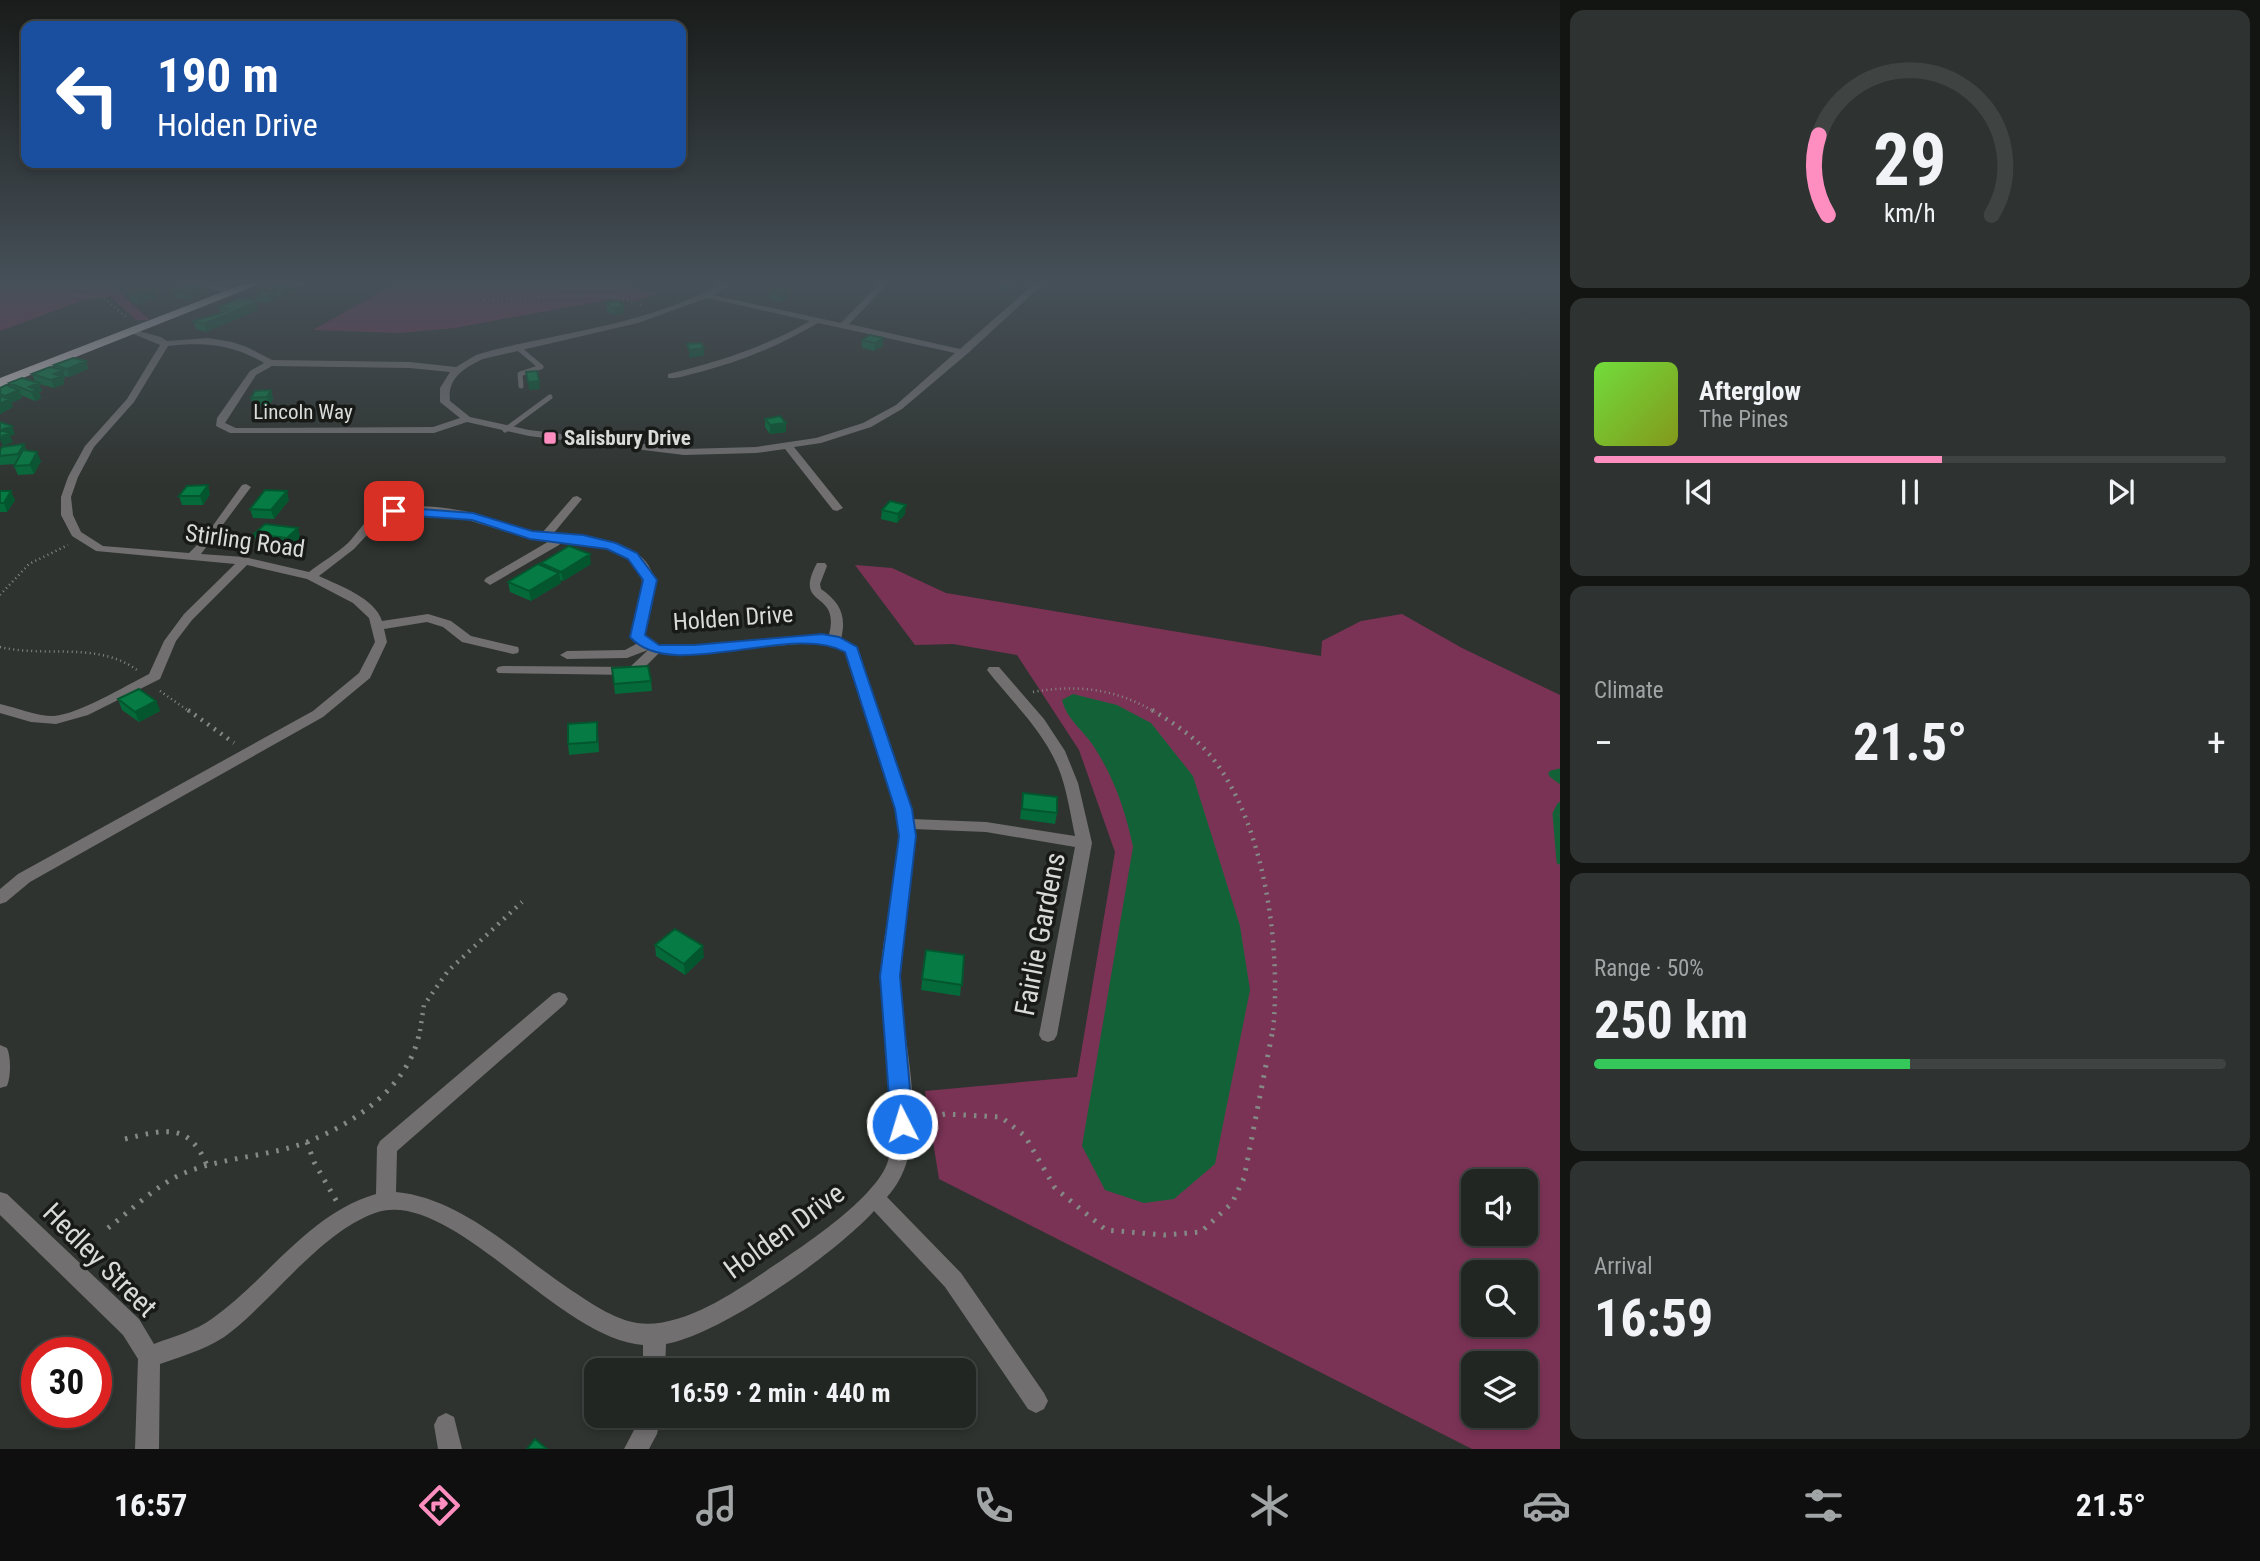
<!DOCTYPE html>
<html lang="en">
<head>
<meta charset="utf-8">
<style>
  :root { --surface:#222623; --page:#2e3230; --text:#f1f3f6; --muted:#a2a5a6; --line:#3f4341; --accent:#fd8ebf }
  body { margin:0; font-family:"Roboto Condensed",sans-serif; background:var(--page); color:var(--text); height:100vh; display:flex; flex-direction:column; font-size:26px; white-space:nowrap }
  * { box-sizing:border-box; margin:0 }
  p { font-size:23px; color:var(--muted) }
  .icon { flex:none; width:38px; height:38px; fill:none; stroke:currentColor; stroke-width:2; stroke-linecap:round; stroke-linejoin:round }
  .map { position:relative; flex:1; overflow:hidden }
  .sheet { display:flex; flex-direction:column; gap:10px; padding:10px; background:#131513; width:700px }
  .sheet>* { flex:none }
  .guide { position:absolute; left:21px; top:21px; width:665px; height:147px; border-radius:14px; box-shadow:0 4px 10px #0003,0 0 0 2px var(--line); background:#1a4fa0; color:#fff; overflow:hidden }
  .fabs { position:absolute; left:1461px; top:1169px; display:grid; gap:14px }
  .fabs a { display:grid; place-items:center; width:77px; height:77px; border-radius:14px; background:var(--surface); box-shadow:0 4px 10px #0003,0 0 0 2px var(--line); font-size:35px }
  .speed { position:absolute; left:21px; top:1337px; display:flex; gap:14px; font-size:35px; font-weight:700; text-align:center }
  .speed>* { display:grid; place-content:center; width:91px; height:91px; border-radius:50%; background:var(--surface); box-shadow:0 4px 10px #0003,0 0 0 2px var(--line); line-height:1 }
  .speed .limit { border:10px solid #d22; background:#fff; color:#111 }
  .pin { position:absolute; display:grid; place-items:center; width:60px; height:60px; color:#fff; margin:-30px; border-radius:14px; box-shadow:0 4px 10px #0006 }
  .me { position:absolute; width:77px; margin:-38px; rotate:355deg; stroke-linejoin:round; filter:drop-shadow(0 0 5px #0008) }
  .turn { display:flex; align-items:center; gap:24px; height:147px; padding:0 21px; font-size:32px }
  .turn .icon { width:91px; height:91px; stroke-width:2.5 }
  .turn b { display:block; font-size:49px; line-height:60px }
  .big { font-size:52px; font-weight:700; line-height:1.1 }
  .sheet .tile { flex:1; display:flex; flex-direction:column; justify-content:center; gap:10px; min-width:0; padding:0 24px; border-radius:14px; background:var(--page) }
  .sheet .dial { align-items:center; gap:0 }
  .dial svg { height:182px; overflow:visible; fill:none; stroke:var(--line); stroke-width:7; stroke-linecap:round; text-anchor:middle }
  .dial text { fill:var(--text); stroke:none }
  .song { display:flex; align-items:center; gap:21px }
  .cover { width:84px; height:84px; border-radius:10px; background:linear-gradient(135deg,hsl(100 70% 55%),hsl(70 70% 35%)) }
  .played { height:7px; border-radius:4px; background:linear-gradient(90deg,var(--accent) 55%,var(--line) 55%) }
  .keys { display:flex; justify-content:space-around; direction:ltr }
  .heat { display:flex; justify-content:space-between; align-items:center; font-size:38px; direction:ltr }
  .charge { height:10px; border-radius:5px; background:linear-gradient(90deg,#34c759 50%,var(--line) 0) }
  .trip { position:absolute; left:584px; top:1358px; width:392px; height:70px; border-radius:14px; background:var(--surface); box-shadow:0 4px 10px #0003,0 0 0 2px var(--line); font-weight:700; line-height:70px; text-align:center }
  .dock { display:flex; height:112px; justify-content:space-around; align-items:center; background:#0e0f0e; color:var(--muted) }
  .dock .icon { width:49px; height:49px }
  .dock .current { color:var(--accent) }
  .dock b { font-size:32px; color:var(--text) }
  main { display:flex; flex:1; min-height:0 }
  .map>svg:first-child { display:block }
</style>
</head>
<body>
<main>
<div class="map">
<svg width="1560" height="1449" viewBox="0 0 1560 1449">
  <rect width="100%" height="100%" fill="#2e332f"/>
  <path fill="#7b3355" fill-rule="evenodd" d="M0,284H115L113,286L150,320H136L111,297L84,300L0,331Z
    M394,284H628L630,288L658,294L636,301L612,299L455,328L399,333L313,330Z
    M855,565L892,568L946,593L1321,656L1322,641L1361,621L1402,614L1462,648L1560,695V1449H1472L939,1179L925,1091L1077,1077L1115,852L1079,750L1017,655L953,644L915,645ZM1474,1181H1526V1234H1474ZM1474,1272H1526V1325H1474ZM1474,1363H1526V1416H1474Z"/>
  <path fill="#136237" d="M1073,694L1117,705L1151,723L1193,776L1240,926L1250,990L1215,1164L1174,1199L1144,1203L1105,1190L1082,1146L1133,847C1126,813 1115,780 1096,750C1086,732 1067,721 1062,700Z"/>
  <g fill="none" stroke-linecap="round" stroke-linejoin="round">
    <path stroke="#136237" stroke-width="7" d="M1560,772L1552,774L1560,780
      M1560,806L1556,814L1560,861"/>
    <path stroke="#858986" stroke-width="2.5" stroke-dasharray="1 3.5" stroke-linecap="butt" d="M54,284L67,294L104,298L127,318
      M484,300L591,295L616,297L641,305
      M0,595L29,564L68,545
      M0,647C45,658 97,641 137,670
      M160,691L190,712
      M1033,692C1078,684 1116,689 1155,712"/>
    <path stroke="#858986" stroke-width="4.5" stroke-dasharray="2 6" stroke-linecap="butt" d="M188,710L234,743
      M1152,710C1175,724 1198,739 1214,760C1266,828 1281,949 1273,1031
      M420,1031L424,1005L448,971L522,902"/>
    <path stroke="#858986" stroke-width="5" stroke-dasharray="2.5 8" stroke-linecap="butt" d="M922,1119L945,1114L1001,1117L1025,1136L1055,1188L1106,1230L1164,1235L1201,1232L1232,1203L1244,1178L1273,1029
      M125,1139C166,1129 190,1122 208,1168
      M307,1142L314,1162L337,1202
      M108,1228C129,1212 158,1184 182,1174C221,1157 268,1157 307,1142C356,1123 412,1084 420,1029"/>
    <path stroke="#716f70" stroke-width="5" d="M199,284L235,292
      M517,347L541,367L520,374L521,386
      M505,430L550,397"/>
    <path fill="#716f70" fill-rule="evenodd" d="M721,284H731L713,295L841,323L879,284H888L849,324L960,349L1034,284H1043L967,354L902,409L871,427L821,443L794,447L843,508L837,511L833,510L785,449L756,453L684,455L529,436L467,422L434,433H230L216,426L217,418L250,371L264,363C232,344 204,342 168,346L134,402L94,447L78,477L71,497L73,515L81,532L103,546L189,553L204,538L242,485L246,484L251,487L201,554L244,557L309,572C322,562 336,554 348,543C357,534 363,522 374,516C398,500 453,507 480,515C501,521 520,530 542,533L573,497L577,496L582,499L553,534C584,534 651,540 654,582C656,600 646,618 644,636L659,645H694L829,635C841,588 792,610 817,563H825L827,566L820,584L821,589C840,602 847,616 841,639L858,650L912,809V819L986,822L1075,836C1070,813 1067,789 1058,767C1042,729 1012,702 987,670L989,667H999L1044,719L1065,751L1078,783L1092,843L1057,1035L1054,1040L1048,1042L1042,1040L1039,1035L1075,847L986,832L913,829C912,873 902,914 899,957C895,1027 940,1140 887,1197L961,1273L1044,1393L1048,1401L1044,1409L1036,1413L1028,1409L945,1287L874,1211C836,1253 722,1334 666,1344L665,1370H643V1345C558,1339 450,1186 375,1213C322,1232 276,1296 232,1331C212,1348 185,1355 160,1364L159,1449H135L138,1359L123,1335L0,1215V1192L7,1194L139,1319L154,1344C174,1336 196,1331 213,1318C268,1279 308,1214 376,1194L377,1147L380,1141L553,994L559,992L565,994L568,999L565,1004L397,1151L396,1192C461,1198 516,1253 568,1288C589,1302 613,1319 637,1323C679,1329 729,1296 763,1273C797,1250 872,1202 887,1164C906,1111 881,1032 881,976C882,921 905,866 897,811C894,793 885,775 880,758C869,723 857,687 846,652L830,643L822,642L694,653H659L638,674L633,675L498,673L496,670L498,667L503,666L630,667L648,650L627,658L567,659L560,655L567,651L625,650L638,643L631,637C633,621 640,605 642,589C646,548 591,543 562,541L559,545L490,585L484,581L486,578L551,540L520,536L455,516L417,514L394,515L378,523L354,549L319,576C340,586 375,598 382,621L428,614L451,621L471,636L518,647L519,650L518,653L513,654L462,642L443,627L427,622L384,629L387,642L370,678L323,717L30,882L6,902L0,904V889L18,874L313,711L359,673L375,642L369,618L353,603L307,579L247,565L192,620L176,641L160,679L88,715L56,724L31,722L0,713V704C18,708 35,716 54,716C79,714 125,686 149,674L164,641L184,614L235,564L96,551L72,536L61,515V497L68,477L85,446L127,399L160,345L131,333V329L161,337L167,341L208,338L232,342L247,347L272,360L410,362L456,367L476,355L493,350C570,331 650,323 721,284ZM707,298L810,321C765,347 718,362 668,374V378C678,379 690,374 700,372C742,361 781,345 818,323L955,353L896,405L863,423L816,438L756,447L684,449L529,430L470,417L450,401C447,378 464,368 483,359L638,323ZM272,366L410,368L450,372L440,388V402L460,418L433,427L236,428L225,423L256,375Z
      M0,1045L7,1048C11,1057 11,1076 7,1086L0,1088Z
      M446,1413L454,1417L462,1449H438L434,1425L438,1417Z
      M637,1416H661L657,1434L649,1449H624L634,1430Z"/>
    <path fill="#cac2c5" fill-rule="evenodd" d="M243,284H260L0,387V378Z"/>
  </g>
  <path fill="#056a3a" d="M186,284H209L211,291L187,300L175,297L173,289Z
    M276,284H305L297,287V290L283,297L275,296L276,299L269,303L257,302L255,295L270,291L269,287Z
    M1000,284H1014L1010,290L999,289Z
    M156,290L158,297L140,304L131,302L129,294Z
    M787,290V298L781,302L770,300L769,292Z
    M256,300L258,310L206,332L196,329L193,321L221,313L219,307Z
    M606,303L624,313L614,315L607,311Z
    M862,340L883,346L874,351L862,348Z
    M86,361L88,369L69,377L64,376L65,379L63,380L64,384L54,388L39,384L42,391L39,392L41,398L35,401L21,395L22,398L11,403L13,407L0,414V388L11,387L9,383L35,381L32,374L55,368L54,365Z
    M271,390L273,399L269,406H253L251,398Z
    M765,419L786,432L770,434L765,427Z
    M0,450H26L41,461L34,474L18,475L14,466L15,464L0,465Z
    M0,491L15,500L7,512H0Z
    M210,494L203,505H182L179,496Z
    M289,500L274,519L253,518L250,509Z
    M882,510L905,514L897,523L881,519Z
    M254,534L300,537L290,547L257,543Z
    M541,563L591,564L563,581L560,580L561,583L531,601L510,592L508,582L541,565Z
    M612,668L651,681L652,691L615,694Z
    M118,699L156,701L160,711L139,722L122,710Z
    M598,732L599,752L569,755L568,744Z
    M1023,793L1057,813L1055,824L1020,819Z
    M655,945L704,957L685,975L656,956Z
    M926,950L964,955L960,996L921,990Z"/>
  <path fill="#04562f" d="M207,284H209L211,291L187,300L185,292Z
    M292,284H296L297,290L283,297L281,290Z
    M156,290L158,297L140,304L137,297Z
    M787,290V298L781,302V295Z
    M274,292L276,299L269,303L267,296Z
    M256,300L258,310L206,332L204,324Z
    M624,305V313L614,315L613,308Z
    M883,338V346L874,351L875,343Z
    M704,348V356L689,358V350Z
    M86,361L88,369L69,377L67,369Z
    M63,370L65,379L63,380L64,384L54,388L51,380L54,374Z
    M539,381L540,389L529,390L528,382Z
    M39,383L42,391L39,392L41,398L35,401L29,387Z
    M19,390L22,398L11,403L13,407L0,414V404L6,400L5,396Z
    M271,390L273,399L269,406L267,397Z
    M786,423V432L770,434V425Z
    M12,426L15,434L10,436L13,442L3,446L0,439L1,430Z
    M24,444L27,452L21,463L18,454Z
    M37,452L41,461L34,474L30,465Z
    M208,485L210,494L203,505L200,496Z
    M11,491L15,500L7,512L4,503Z
    M287,491L289,500L274,519L271,510Z
    M906,505L905,514L897,523L898,514Z
    M298,528L300,537L290,547L287,538Z
    M590,554L591,564L563,581L561,572Z
    M559,573L561,583L531,601L529,591Z
    M156,701L160,711L139,722L135,712Z
    M703,946L704,957L685,975L684,964Z"/>
  <path fill="#067b43" stroke="#04562f" stroke-width="2" d="M186,284H207L185,292L173,289Z
    M276,284H292L281,290L269,287Z
    M778,287L787,288V290L781,295L769,292Z
    M156,290L137,297L129,294Z
    M262,290L274,292L267,296L255,295Z
    M239,298L256,300L252,301L257,302L204,324L193,321L222,313L229,309L219,307Z
    M617,301L624,305L613,308L606,303Z
    M870,335L883,338L875,343L862,340Z
    M701,343L704,348L689,350L687,344Z
    M73,358L86,361L67,369L54,365Z
    M50,367L63,370L54,374L61,376L51,380L32,374Z
    M537,371L539,381L528,382L526,372Z
    M22,378L39,383L29,387L38,390L32,392L9,383Z
    M6,385L19,390L5,396L0,394V388Z
    M271,390L267,397L251,398L255,391Z
    M0,396L9,399L0,404Z
    M780,416L786,423L770,425L765,419Z
    M0,422L12,426L1,430L9,433L0,437Z
    M24,444L18,454L0,456V450L2,447Z
    M23,450L37,452L30,465L14,466Z
    M208,485L200,496H179L187,486Z
    M265,490L287,491L271,510L250,509Z
    M0,491H11L4,503H0Z
    M890,501L906,505L898,514L882,510Z
    M265,524L298,528L287,538L254,534Z
    M569,546L590,554L561,572L541,563Z
    M538,564L559,573L529,591L508,582Z
    M648,666L651,681L614,684L612,668Z
    M139,689L156,701L135,712L118,699Z
    M597,722V742L568,744V724Z
    M1023,793L1057,797V813L1022,809Z
    M675,929L703,946L684,964L655,945Z
    M926,950L964,955L962,985L922,979Z
    M535,1439L547,1449H527Z"/>
  <linearGradient id="sky" x2="0" y2="1"><stop stop-color="#191c1a"/><stop offset="0.58" stop-color="#465058"/><stop offset="1" stop-color="#465058" stop-opacity="0"/></linearGradient>
  <rect width="1560" height="487" fill="url(#sky)"/>
  <path fill="#1a73e8" stroke="#114b97" stroke-width="2" d="M394,507L473,513L532,531L583,535L616,543L637,553L657,580L645,635L659,645H694L822,634L839,637L857,647L912,809L916,836L900,976L913,1124L910,1131L902,1133L894,1131L891,1124L880,976L899,836L895,809L845,652C792,622 672,684 630,637L643,580L628,559L607,549L530,539L472,520L389,514L387,511Z"/>
  <rect fill="#fd8ebf" stroke="#181a18" stroke-width="2.5" x="543" y="431" width="14" height="14" rx="3.5"/>
  <g text-anchor="middle" dominant-baseline="central" stroke-width="7" stroke-linejoin="round" paint-order="stroke">
    <g font-size="21" fill="#d8dbd9" stroke="#181a18">
      <text x="303" y="412">Lincoln Way</text>
    </g>
    <g font-size="21" font-weight="bold" fill="#d8dbd9" stroke="#181a18" text-anchor="start">
      <text x="564" y="438">Salisbury Drive</text>
    </g>
    <g font-size="24" fill="#d8dbd9" stroke="#181a18">
      <text transform="translate(245 541) rotate(8)">Stirling Road</text>
      <text transform="translate(733 618) rotate(-4)">Holden Drive</text>
    </g>
    <g font-size="28" fill="#d8dbd9" stroke="#181a18">
      <text transform="translate(1040 934) rotate(-79)">Fairlie Gardens</text>
      <text transform="translate(784 1231) rotate(-36)">Holden Drive</text>
      <text transform="translate(100 1260) rotate(45)">Hedley Street</text>
    </g>
  </g>
</svg>
<div class="fabs">
<a><svg class="icon" aria-label="sound" viewBox="0 0 24 24"><path d="M4 9h4l5-4v14l-5-4H4zM17 9q2 3 0 6"/></svg></a>
<a><svg class="icon" aria-label="search" viewBox="0 0 24 24"><circle cx="10" cy="10" r="6"/><path d="M15 15l6 6"/></svg></a>
<a><svg class="icon" aria-label="layers" viewBox="0 0 24 24"><path d="M12 4l9 5-9 5-9-5zM3 14l9 5 9-5"/></svg></a>
</div>
<div class="speed"><div class="limit">30</div></div>
<div class="pin" style="left:394px;top:511px;background:#d93025"><svg class="icon" aria-label="arrive" viewBox="0 0 24 24"><path d="M6 21V4h12l-3 4 3 4H6"/></svg></div>
<svg class="me" style="left:902px;top:1124px" viewBox="-20 -20 40 40"><circle r="17" fill="#1a73e8" stroke="#fff" stroke-width="3"/><path d="M0-11L8 9 0 5-8 9z" fill="#fff"/></svg>
<div class="trip">16:59 · 2 min · 440 m</div>
<div class="guide">
<div class="turn"><svg class="icon" aria-label="left" viewBox="0 0 24 24"><path d="M17 20v-9H6M10 6l-5 5 5 5"/></svg><div><b>190 m</b>Holden Drive</div></div>
</div>
</div>
<section class="sheet">
<div class="tile dial"><svg viewBox="0 0 100 80">
<path d="M14 69A42 42 0 1 1 86 69"/>
<path d="M14 69A42 42 0 0 1 10 34" stroke="#fd8ebf"/>
<text x="50" y="56" font-size="32" font-weight="700">29</text>
<text x="50" y="72" font-size="11">km/h</text>
</svg></div>
<div class="tile">
<div class="song"><i class="cover"></i><div><b>Afterglow</b><p>The Pines</p></div></div>
<div class="played"></div>
<div class="keys"><svg class="icon" aria-label="previous" viewBox="0 0 24 24"><path d="M18 5L8 12l10 7zM5 5v14"/></svg><svg class="icon" aria-label="pause" viewBox="0 0 24 24"><path d="M8 5v14M16 5v14"/></svg><svg class="icon" aria-label="next" viewBox="0 0 24 24"><path d="M6 5l10 7-10 7zM19 5v14"/></svg></div>
</div>
<div class="tile"><p>Climate</p>
<div class="heat"><a>−</a><b class="big">21.5°</b><a>+</a></div>
</div>
<div class="tile"><p>Range · 50%</p><b class="big">250 km</b><div class="charge"></div></div>
<div class="tile"><p>Arrival</p><b class="big">16:59</b></div>
</section>
</main>
<nav class="dock">
<b>16:57</b>
<svg class="icon current" aria-label="directions" viewBox="0 0 24 24"><path d="M12 3l9 9-9 9-9-9zM9 14v-3h6M13 9l2 2-2 2"/></svg>
<svg class="icon" aria-label="music" viewBox="0 0 24 24"><path d="M9 18V5l10-2v13"/><circle cx="6" cy="18" r="3"/><circle cx="16" cy="16" r="3"/></svg>
<svg class="icon" aria-label="phone" viewBox="0 0 24 24"><path d="M5 4h4l2 5-3 2q2 4 5 5l2-3 5 2v4C11 20 4 13 5 4z"/></svg>
<svg class="icon" aria-label="climate" viewBox="0 0 24 24"><path d="M12 3v18M4 7l16 10M4 17L20 7"/></svg>
<svg class="icon" aria-label="car" viewBox="0 0 24 24"><path d="M5 17H2v-5l4-1 3-4h7l3 4 3 1v5h-3M9 17h6M6 11h13"/><circle cx="7" cy="17" r="2"/><circle cx="17" cy="17" r="2"/></svg>
<svg class="icon" aria-label="filters" viewBox="0 0 24 24"><path d="M4 7h16M4 17h16"/><circle cx="9" cy="7" r="2"/><circle cx="15" cy="17" r="2"/></svg>
<b>21.5°</b>
</nav>
</body>
</html>
